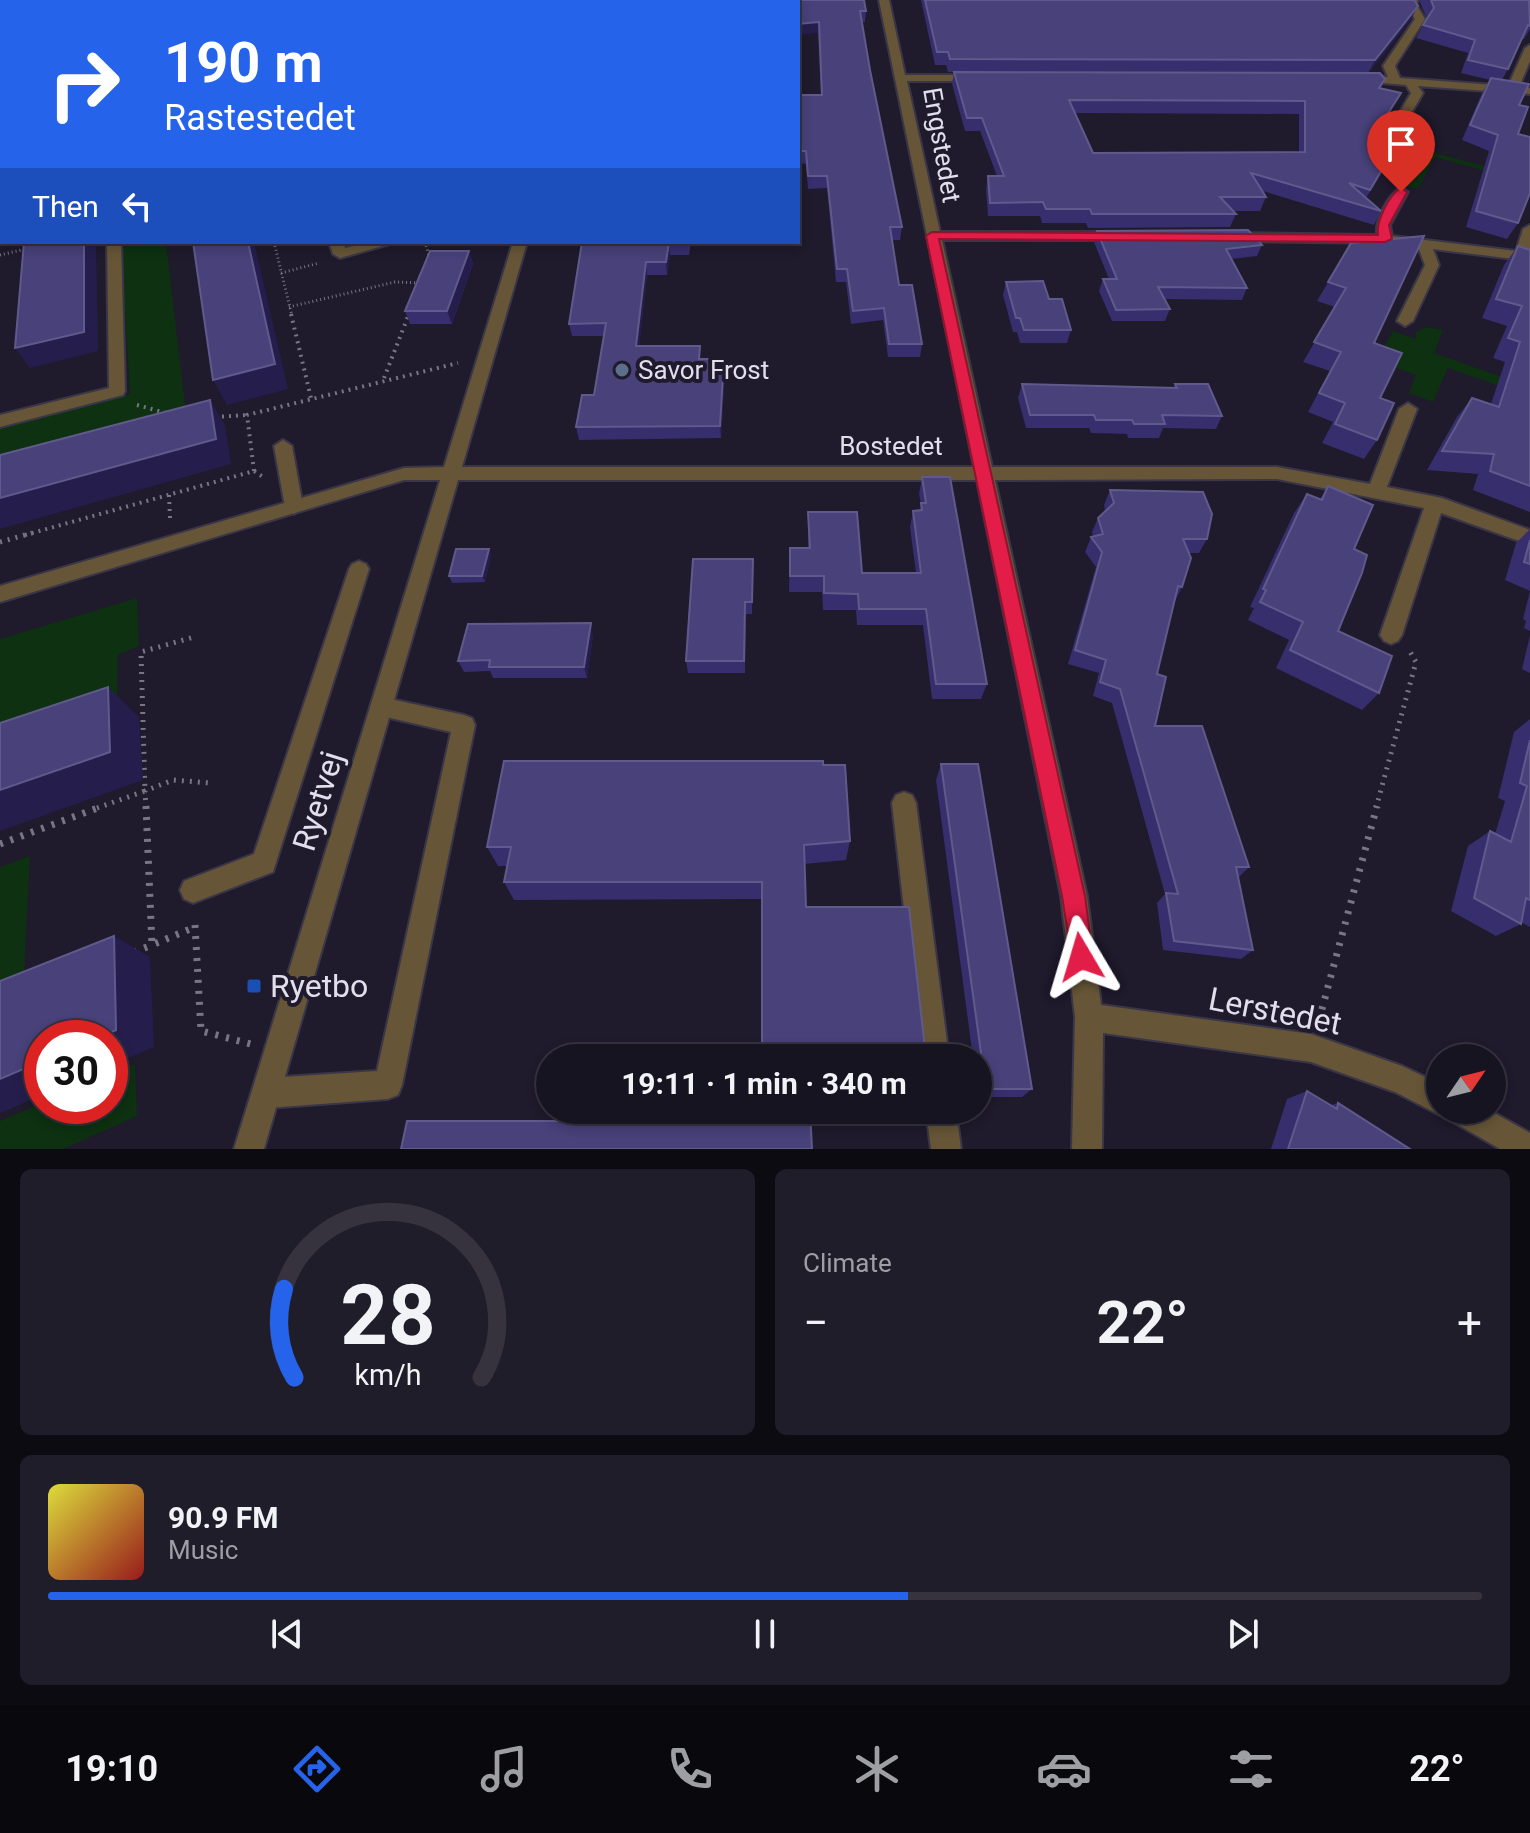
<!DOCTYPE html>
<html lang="en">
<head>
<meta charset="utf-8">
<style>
  :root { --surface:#171421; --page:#201d2a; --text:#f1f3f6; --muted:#9e9ea5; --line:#36333f; --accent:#2563eb }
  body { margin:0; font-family:Roboto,sans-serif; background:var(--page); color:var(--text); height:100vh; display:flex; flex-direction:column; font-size:30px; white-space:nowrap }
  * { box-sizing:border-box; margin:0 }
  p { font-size:26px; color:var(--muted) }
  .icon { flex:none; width:44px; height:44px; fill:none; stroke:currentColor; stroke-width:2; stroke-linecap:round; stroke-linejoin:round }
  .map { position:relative; height:1149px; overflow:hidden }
  .drawer { display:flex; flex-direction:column; gap:20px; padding:20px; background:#0d0b12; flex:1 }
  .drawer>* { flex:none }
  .hud { position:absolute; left:0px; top:0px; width:800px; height:244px; box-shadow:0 4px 12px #0003,0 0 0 2px var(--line); background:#2563eb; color:#fff; overflow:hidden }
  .needle { width:52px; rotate:55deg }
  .tools { position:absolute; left:1426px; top:1044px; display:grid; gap:16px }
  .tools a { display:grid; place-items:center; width:80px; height:80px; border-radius:50%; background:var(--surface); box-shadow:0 4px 12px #0003,0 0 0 2px var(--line); font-size:40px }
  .speed { position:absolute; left:24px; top:1020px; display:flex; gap:16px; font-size:40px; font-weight:700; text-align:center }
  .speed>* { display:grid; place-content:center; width:104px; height:104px; border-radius:50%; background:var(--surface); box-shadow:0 4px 12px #0003,0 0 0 2px var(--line); line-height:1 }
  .speed .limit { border:12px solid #d22; background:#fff; color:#111 }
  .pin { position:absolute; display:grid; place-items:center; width:68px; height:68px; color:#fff; margin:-82px -34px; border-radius:50% 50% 50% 0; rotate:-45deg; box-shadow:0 0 8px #0007 }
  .pin .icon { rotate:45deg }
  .me { position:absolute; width:88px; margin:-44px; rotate:353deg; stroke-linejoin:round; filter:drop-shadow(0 0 6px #0008) }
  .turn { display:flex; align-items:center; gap:28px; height:168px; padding:0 32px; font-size:36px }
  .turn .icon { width:104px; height:104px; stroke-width:2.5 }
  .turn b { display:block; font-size:56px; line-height:68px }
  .then { display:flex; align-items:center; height:76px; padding:0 32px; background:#0003; gap:16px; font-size:30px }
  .big { font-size:60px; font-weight:700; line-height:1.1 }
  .drawer .tile { flex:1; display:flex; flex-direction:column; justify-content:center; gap:12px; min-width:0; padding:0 28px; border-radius:12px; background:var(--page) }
  .drawer .dial { align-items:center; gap:0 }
  .dial svg { height:208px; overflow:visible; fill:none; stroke:var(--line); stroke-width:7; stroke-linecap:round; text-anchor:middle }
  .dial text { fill:var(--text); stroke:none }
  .song { display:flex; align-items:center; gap:24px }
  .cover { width:96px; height:96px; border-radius:12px; background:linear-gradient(135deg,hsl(60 70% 55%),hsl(0 70% 35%)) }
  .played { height:8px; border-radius:4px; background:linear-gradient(90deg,var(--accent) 60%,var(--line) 60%) }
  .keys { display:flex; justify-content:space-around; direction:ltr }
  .heat { display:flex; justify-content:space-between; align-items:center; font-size:44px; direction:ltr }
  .drawer .tiles { flex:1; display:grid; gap:20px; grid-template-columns:1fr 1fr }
  .tile:last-child { grid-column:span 2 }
  .trip { position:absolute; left:536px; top:1044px; width:456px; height:80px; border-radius:40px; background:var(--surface); box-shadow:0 4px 12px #0003,0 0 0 2px var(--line); font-weight:700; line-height:80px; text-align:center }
  .tab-bar { display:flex; height:128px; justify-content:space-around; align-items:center; background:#09080d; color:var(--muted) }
  .tab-bar .icon { width:56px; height:56px }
  .tab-bar .current { color:var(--accent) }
  .tab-bar b { font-size:36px; color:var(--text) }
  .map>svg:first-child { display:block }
</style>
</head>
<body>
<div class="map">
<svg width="1530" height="1149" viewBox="0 0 1530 1149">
  <rect width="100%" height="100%" fill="#1f1a2c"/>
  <path fill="#0d3111" d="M1405,140L1424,141L1420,149L1530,178V183L1435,157L1418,189L1393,183L1404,168L1389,163Z
    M149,242H166L186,413L0,463V428L130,394L121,248Z
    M1427,327L1443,330L1434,353L1530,387V397L1448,368L1433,402L1409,393L1416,375L1376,361L1393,331L1416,339V332Z
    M137,598L139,646L118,655L117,711L0,752V639Z
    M30,856L24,974L0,984V867Z
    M135,1064L137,1116L63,1149H0V1121L42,1103L110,1106V1075Z"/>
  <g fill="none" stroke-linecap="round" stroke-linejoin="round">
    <defs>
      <path id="lane" d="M190,0H200L201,2H191Z
        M107,242H121L125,391L123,395L0,427V415L109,388Z
        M329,242H343L345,248L372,242H397L340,258L333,254Z
        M283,440L292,446L303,507L294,514L285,507L274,446Z
        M359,561L366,564L369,569L273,872L193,903L184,899L180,890L184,881L254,854L349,569L352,564Z
        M381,697L464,715L472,718L475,725L402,1085L398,1095L388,1099L267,1108L257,1103L252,1093L257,1083L267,1078L377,1071L451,732L373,714L370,707L373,700Z
        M904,792L912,795L916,803L949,1058H921L892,803L896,795Z
        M926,1110H956L961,1149H931Z"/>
      <path id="street" d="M276,0H294L275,2Z
        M879,0H889L905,75H979L985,78L979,81H907L940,232H1120L1127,236L1120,240H942L992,467H1277L1370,484L1399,409L1408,403L1417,409L1387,487L1442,498L1530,530V545L1441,513L1402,635L1398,641L1391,644L1384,641L1380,635L1424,508L1277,479L995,480L1087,896L1101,1005L1311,1034L1402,1066L1440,1084V1110H1489L1530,1133V1149H1500L1450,1120L1446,1112L1440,1115L1395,1092L1311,1062L1103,1033L1102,1149H1072L1075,1017L1061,896L977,480H458L264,1149H234L440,480H404L0,602V586L404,468L444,467L513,242H527L462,467H974Z
        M1408,0H1418L1416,4L1425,19L1395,66L1400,78L1508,86L1525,48L1530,45V61L1519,87L1530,88V94L1418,86L1423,93L1396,139L1386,142L1384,139L1411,93L1406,85L1359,81L1353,78L1359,75L1388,77L1383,66L1415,19L1406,4Z
        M0,68H2V74H0Z
        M1401,188L1408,192L1390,225L1392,236L1516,251L1523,229L1530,225V261L1433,249L1439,265L1413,321L1405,326L1397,321L1425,265L1418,247L1385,243L1228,241L1221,237L1228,233L1377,235C1375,221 1388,194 1401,188Z"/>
    </defs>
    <use href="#lane" stroke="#3a3647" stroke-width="4"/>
    <use href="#street" stroke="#3a3647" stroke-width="4"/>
    <path stroke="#797585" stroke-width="3" stroke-dasharray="1 3" stroke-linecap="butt" d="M274,242L292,316
      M425,242L430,259
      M0,255L30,248
      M281,273L319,263
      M289,307L395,282L421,283
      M409,316L410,313"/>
    <path stroke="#797585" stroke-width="4" stroke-dasharray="2 5" stroke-linecap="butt" d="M291,314L311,398
      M384,378L409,314
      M137,405L166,413
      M215,417L247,415
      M254,471L247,415L458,363
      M169,495L170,518
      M25,535L254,471L263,477"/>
    <path stroke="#797585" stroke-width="5" stroke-dasharray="2 6" stroke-linecap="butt" d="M0,542L32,533
      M97,808L145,791L141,652L194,637
      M146,808L145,791L173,780L210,783
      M1376,808L1416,662L1409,650"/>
    <path stroke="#797585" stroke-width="7" stroke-dasharray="3 8" stroke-linecap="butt" d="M146,806L152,945L195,927
      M0,844L103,806
      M195,925L201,1031L251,1044
      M134,952L152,945
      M1319,1020L1377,806"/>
    <use href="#lane" fill="#665536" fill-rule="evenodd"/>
    <use href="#street" fill="#665536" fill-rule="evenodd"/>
    <path stroke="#a09dac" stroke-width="2" d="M373,2L380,0
      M391,2L399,0"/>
  </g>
  <path fill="#362e6d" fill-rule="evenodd" d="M921,0H1414L1411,19L1368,73L1385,79L1381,88L1394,106L1381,127L1384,155L1383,170L1366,198L1381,211L1374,225L1263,191L1266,197L1260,211H1233L1236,214L1230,227L1088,228L1086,223H1042L1040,216H988L986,189L988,176H997L980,131H965L952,84L954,72H948L946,65H935ZM1075,113L1299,114V152L1093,153Z
    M1419,0H1530V29L1524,39H1522L1508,69L1502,80L1519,105L1518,134V223L1507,239L1466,227L1489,151L1462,140L1482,93L1490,80L1461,73L1468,53L1416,38L1427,19Z
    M798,2L866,11L865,22H862L870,70L902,227L900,240H892L899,285L922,344L920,357H888L883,320L851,324L846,282H836L827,188L808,189L806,164L798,163V95H821L818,33Z
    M1097,231L1262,245L1257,256L1231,259L1247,288L1242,300L1164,299L1170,309L1165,321H1112L1099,291L1103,279H1109L1094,242Z
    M582,242H749H691L689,255H670L667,275H647L639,346L701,359H724L725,371L721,438L579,440L576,427L594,395L604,336H572L569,324Z
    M1351,243L1374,343L1377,440L1364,459L1322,443L1333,422L1308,412L1330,371L1303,362L1335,307L1317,301Z
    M1518,246L1530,250V512L1473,490L1478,474L1427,470L1457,417L1472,398L1491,404L1505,362L1493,358L1507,326L1482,318L1504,265Z
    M469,251L473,264L452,324H410L405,311Z
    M1006,282L1049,299L1071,330L1067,343H1020L1017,332H1013L1003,295Z
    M1022,384L1173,388L1175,384L1222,416L1216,429L1163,428L1159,438H1128L1127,434L1091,433L1089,428H1026L1018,398Z
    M922,477L987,684L981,699H932L923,625H857L856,610H823L822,592H789L790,548H808V512L862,573H916L910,527L913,511L920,510L921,504L919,494Z
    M1328,486L1354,549L1338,631L1379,693L1362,710L1276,668L1289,640L1248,620L1254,608L1250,607L1294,513L1307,494L1320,499Z
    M1110,490L1207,539L1199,553H1189L1182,587L1175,601L1157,674L1155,726L1249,867L1238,878L1253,950L1241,959L1163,950L1157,903L1165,894L1112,703L1093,696L1099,673L1068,664L1096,567L1085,552L1091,537H1093L1092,532L1098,518L1105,511L1104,505Z
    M1530,529V631L1524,628L1526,621L1523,619L1530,591L1505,580L1516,543Z
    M489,549L491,555L485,582L452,583L449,576Z
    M753,559L752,614H746L745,673H688L686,661Z
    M593,635L587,678H493L490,671L464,672L458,661Z
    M1530,635V673L1522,669Z
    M1530,719V927L1521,922V924L1496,936L1451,911L1468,846L1490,831L1495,834L1505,801L1498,798L1514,732Z
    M941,764L1032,1089L1022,1097H978V1058H973L936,780Z
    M823,765L850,841L846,860L804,864L806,907L762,899L514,900L504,882L507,866H498L487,847Z
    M1307,1091L1331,1105L1338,1103L1410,1149H1271L1287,1099Z"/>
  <path fill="#251e4d" d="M27,0H57L58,2H15Z
    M2,4V17H0V5Z
    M1418,6L1411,19L1368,73L1375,60Z
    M819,22L818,33L798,35V24Z
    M84,242H96L98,351L30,368L15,348Z
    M248,242H254L288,389L227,405L213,380Z
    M669,242L670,255L667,275L666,262Z
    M469,251L473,264L452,324L447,311Z
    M646,262L647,275L638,359L636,346Z
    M724,359L725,371L721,438L720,426Z
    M210,400L225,425L231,464L0,529V498Z
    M489,549L491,555L485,582L482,576Z
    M591,623L593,635L587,678L584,667Z
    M108,687L139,717L143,780L0,831V790Z
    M114,936L150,957L154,1047L110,1066V1038H98Z
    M42,1061V1095L0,1113V1079Z"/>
  <path fill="#48417a" stroke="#605a8c" stroke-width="2" fill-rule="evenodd" d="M0,0H27L15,2H2V4L0,5Z
    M56,0H141L142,1L57,2Z
    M664,0H864L866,11H860L870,70L902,227H890L899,285H912L922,344H889L884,308L853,311L847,269H837L827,176H808L806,151H798V95H822L819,22L798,24V2H663Z
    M925,0H1414L1418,6L1375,60L950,59L948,52H937Z
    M1431,0H1529L1530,26L1528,25L1508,69L1468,60L1475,40L1423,25L1434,8Z
    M954,72L1380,73L1385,79L1379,88L1401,93L1380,126L1397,132L1383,154L1390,156L1370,190L1349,183L1381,211L1251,173L1266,197H1220L1236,214H1092L1090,209H1046L1043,202L990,203L988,176H1004L982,118H967ZM1069,100L1305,101V152L1093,153Z
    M1491,78L1529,84L1519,105L1528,107L1518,134L1530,137V193L1518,223L1476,211L1498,135L1470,125Z
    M1248,230L1262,245L1226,249L1247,288L1158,287L1170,309L1116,310L1103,279H1117L1097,231Z
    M1424,236L1374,343L1402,353L1380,398L1394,403L1377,440L1335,424L1345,403L1319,393L1341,352L1314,342L1346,288L1328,282L1351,243Z
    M24,242H84V332L15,348Z
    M193,242H248L275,364L213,380Z
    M582,242H689H669L666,262H646L636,346H700L699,359H724L720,426L576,427L582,395H594L606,323L569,324Z
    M1518,246L1530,250V486L1490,471L1494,454L1442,451L1472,398L1499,407L1520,342L1508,338L1522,306L1496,299Z
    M430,251H469L447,311H405Z
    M1043,281L1049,299H1062L1071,330H1024L1020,318H1016L1006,282Z
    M1022,384L1177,388L1175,384H1208L1222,416L1162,415L1165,424H1134L1132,420H1096L1094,415H1030Z
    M210,400L216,439L0,498V455Z
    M922,477H950L987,684H936L926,609H859L858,594L824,593V576H790V548H810L808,512H857L862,573H921L913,511L922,510L921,503H926Z
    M1328,486L1373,505L1354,549L1367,555L1362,573L1338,631L1392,656L1379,693L1290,650L1303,622L1260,602L1266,590L1263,589L1307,494L1322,500Z
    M1110,490L1203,492L1212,514L1207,539H1183L1191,558L1182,587L1178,586L1157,674L1166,677L1155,726H1202L1249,867H1236L1253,950L1174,941L1166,893L1178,894L1120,689L1100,682L1106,660L1075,650L1102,552L1091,537L1103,534L1098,518L1114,503Z
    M1530,540V564L1524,562Z
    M456,549H489L482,576H449Z
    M693,559H753L752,602H745L744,661H686Z
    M591,623L584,667H489L490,660L458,661L468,624Z
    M108,687L110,752L0,790V723Z
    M1530,740V900L1526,898L1521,924L1474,898L1490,831L1511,842L1527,786L1520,783Z
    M504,761H823V765H845L850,841L804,845L806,907H909L926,1058H762V882H504L511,847H487Z
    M941,764H978L1032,1089H986Z
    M114,936L116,1030L98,1038H42V1061L0,1079V981Z
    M1307,1091L1337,1109L1338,1103L1410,1149H1288Z
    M782,1110H810L812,1149H401L407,1121H782Z"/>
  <path fill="#e11d48" stroke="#92132f" stroke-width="2" d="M1401,188L1407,192L1389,225L1392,239L1385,242L939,239L1085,896L1093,957L1090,965L1081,969L1073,965L1062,896L926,236L932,232L1378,235C1376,221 1389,195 1401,188Z"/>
  <circle fill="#5c6f8a" stroke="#1f1a2c" stroke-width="3" cx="622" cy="370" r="8"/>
  <rect fill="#1a4fb4" stroke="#1f1a2c" stroke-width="3" x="246" y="978" width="16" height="16" rx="4"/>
  <g text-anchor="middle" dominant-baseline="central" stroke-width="8" stroke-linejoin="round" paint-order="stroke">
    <g font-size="26" fill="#e1dfec" stroke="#1f1a2c">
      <text transform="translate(942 145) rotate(80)">Engstedet</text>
      <text x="891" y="446">Bostedet</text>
    </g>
    <g font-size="26" fill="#e1dfec" stroke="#1f1a2c" text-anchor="start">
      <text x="638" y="370">Savor Frost</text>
    </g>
    <g font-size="32" fill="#e1dfec" stroke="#1f1a2c">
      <text transform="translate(318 801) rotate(-73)">Ryetvej</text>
      <text transform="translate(1275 1011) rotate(11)">Lerstedet</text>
    </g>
    <g font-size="32" fill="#e1dfec" stroke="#1f1a2c" text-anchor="start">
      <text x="270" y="986">Ryetbo</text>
    </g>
  </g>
</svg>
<div class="tools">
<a><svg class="needle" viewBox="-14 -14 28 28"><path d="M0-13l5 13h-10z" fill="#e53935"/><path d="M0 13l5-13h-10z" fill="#9e9ea5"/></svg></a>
</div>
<div class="speed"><div class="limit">30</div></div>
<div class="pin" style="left:1401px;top:192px;background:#d93025"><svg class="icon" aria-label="arrive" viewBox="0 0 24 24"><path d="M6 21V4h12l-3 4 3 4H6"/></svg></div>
<svg class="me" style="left:1081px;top:957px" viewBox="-20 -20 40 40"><path d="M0-17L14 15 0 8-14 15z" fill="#e11d48" stroke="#fff" stroke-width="4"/></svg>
<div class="trip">19:11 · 1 min · 340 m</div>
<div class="hud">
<div class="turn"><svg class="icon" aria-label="right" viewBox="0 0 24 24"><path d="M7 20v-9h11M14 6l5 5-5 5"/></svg><div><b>190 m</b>Rastestedet</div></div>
<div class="then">Then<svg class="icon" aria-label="left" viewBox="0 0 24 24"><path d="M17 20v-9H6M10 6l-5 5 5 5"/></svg></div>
</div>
</div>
<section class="drawer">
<div class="tiles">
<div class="tile dial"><svg viewBox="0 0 100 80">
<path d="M14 69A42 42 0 1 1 86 69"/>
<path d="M14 69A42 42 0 0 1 10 35" stroke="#2563eb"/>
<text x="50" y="56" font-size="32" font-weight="700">28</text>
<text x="50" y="72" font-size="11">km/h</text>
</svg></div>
<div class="tile"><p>Climate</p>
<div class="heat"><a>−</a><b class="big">22°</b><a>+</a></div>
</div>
<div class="tile">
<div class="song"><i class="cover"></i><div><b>90.9 FM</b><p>Music</p></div></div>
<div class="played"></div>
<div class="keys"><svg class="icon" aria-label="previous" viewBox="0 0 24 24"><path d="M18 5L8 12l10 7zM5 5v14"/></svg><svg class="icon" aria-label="pause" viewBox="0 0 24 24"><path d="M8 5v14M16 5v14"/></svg><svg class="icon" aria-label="next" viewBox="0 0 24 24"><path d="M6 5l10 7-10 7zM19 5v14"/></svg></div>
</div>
</div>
</section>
<nav class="tab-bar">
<b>19:10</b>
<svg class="icon current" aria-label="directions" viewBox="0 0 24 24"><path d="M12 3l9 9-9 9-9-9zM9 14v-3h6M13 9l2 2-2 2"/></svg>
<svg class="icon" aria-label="music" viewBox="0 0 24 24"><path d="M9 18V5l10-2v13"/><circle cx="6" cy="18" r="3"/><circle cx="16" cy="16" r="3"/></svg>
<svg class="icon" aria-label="phone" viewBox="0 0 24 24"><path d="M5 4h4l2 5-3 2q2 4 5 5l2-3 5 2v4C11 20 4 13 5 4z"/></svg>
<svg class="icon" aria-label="climate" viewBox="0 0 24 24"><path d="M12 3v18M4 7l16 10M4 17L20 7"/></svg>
<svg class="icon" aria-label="car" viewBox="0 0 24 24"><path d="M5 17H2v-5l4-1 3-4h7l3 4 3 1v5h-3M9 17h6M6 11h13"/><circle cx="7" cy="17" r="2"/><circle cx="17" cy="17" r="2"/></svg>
<svg class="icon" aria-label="filters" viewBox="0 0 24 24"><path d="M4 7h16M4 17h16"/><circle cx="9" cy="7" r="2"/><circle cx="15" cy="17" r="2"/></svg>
<b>22°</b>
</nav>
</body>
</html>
